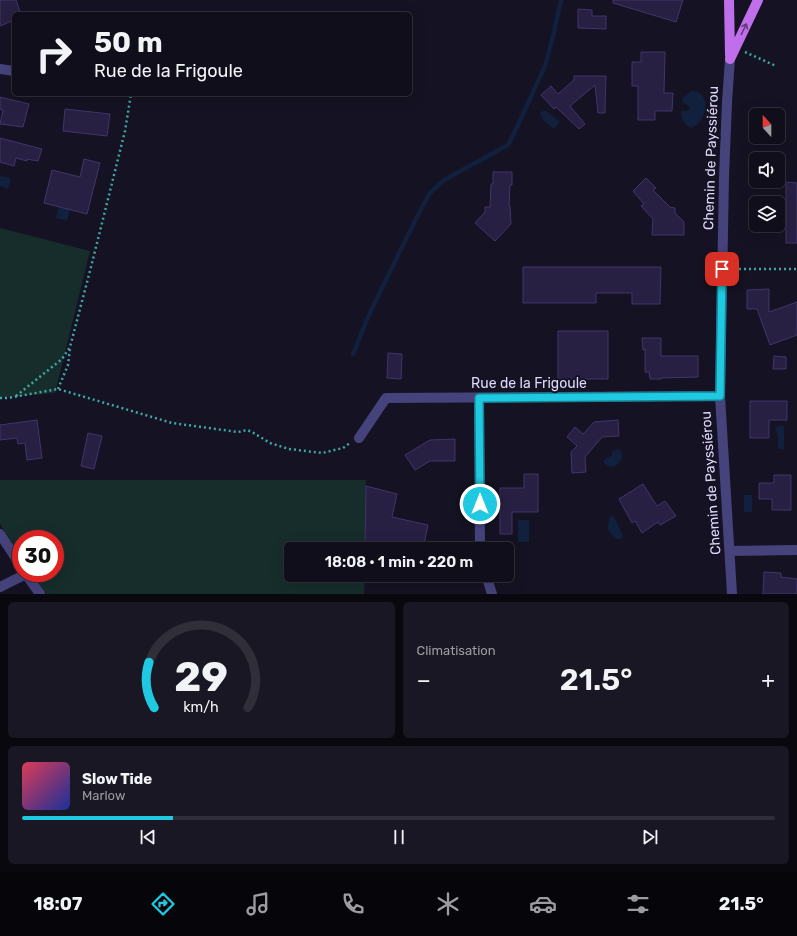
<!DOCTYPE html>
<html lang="fr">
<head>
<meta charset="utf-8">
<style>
  :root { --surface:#100e1a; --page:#191723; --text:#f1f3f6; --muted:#9c9ca2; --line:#302e39; --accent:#1fc9e1 }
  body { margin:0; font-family:Rubik,sans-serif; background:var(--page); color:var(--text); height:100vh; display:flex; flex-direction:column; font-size:15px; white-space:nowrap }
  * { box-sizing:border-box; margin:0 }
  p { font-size:13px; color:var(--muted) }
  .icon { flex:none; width:22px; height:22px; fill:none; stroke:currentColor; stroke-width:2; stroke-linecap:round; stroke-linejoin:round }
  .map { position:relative; height:594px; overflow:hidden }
  .drawer { display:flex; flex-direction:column; gap:8px; padding:8px; background:#09080e; flex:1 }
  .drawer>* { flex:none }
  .banner { position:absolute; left:12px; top:12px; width:400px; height:84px; border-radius:6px; box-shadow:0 4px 16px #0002,0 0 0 1px var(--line); background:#100e1a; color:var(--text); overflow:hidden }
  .needle { width:26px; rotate:339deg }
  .controls { position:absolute; left:749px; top:108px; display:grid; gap:8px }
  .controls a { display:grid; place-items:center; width:36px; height:36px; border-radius:6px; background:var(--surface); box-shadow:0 4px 16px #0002,0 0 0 1px var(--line); font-size:20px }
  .speed { position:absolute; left:12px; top:530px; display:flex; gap:8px; font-size:20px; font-weight:700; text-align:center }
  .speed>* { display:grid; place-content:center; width:52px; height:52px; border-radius:50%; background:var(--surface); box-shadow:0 4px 16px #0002,0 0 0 1px var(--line); line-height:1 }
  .speed .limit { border:6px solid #d22; background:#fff; color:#111 }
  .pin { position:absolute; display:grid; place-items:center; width:34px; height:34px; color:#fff; margin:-17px; border-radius:8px; box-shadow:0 2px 6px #0006 }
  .me { position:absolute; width:44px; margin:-22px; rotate:0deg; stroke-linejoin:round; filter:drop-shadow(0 0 3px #0008) }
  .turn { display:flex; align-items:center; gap:14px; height:84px; padding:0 16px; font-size:18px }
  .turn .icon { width:52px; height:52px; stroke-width:2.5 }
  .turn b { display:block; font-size:28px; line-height:34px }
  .big { font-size:30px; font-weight:600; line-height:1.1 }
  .drawer .tile { flex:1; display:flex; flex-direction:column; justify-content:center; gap:6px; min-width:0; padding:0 14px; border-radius:6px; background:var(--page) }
  .drawer .dial { align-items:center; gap:0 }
  .dial svg { height:104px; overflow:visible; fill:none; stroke:var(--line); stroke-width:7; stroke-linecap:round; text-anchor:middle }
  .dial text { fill:var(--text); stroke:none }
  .song { display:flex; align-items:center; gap:12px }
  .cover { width:48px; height:48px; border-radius:6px; background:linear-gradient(135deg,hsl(350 70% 55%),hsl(230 70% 35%)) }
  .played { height:4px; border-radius:2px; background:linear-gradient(90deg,var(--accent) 20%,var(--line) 20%) }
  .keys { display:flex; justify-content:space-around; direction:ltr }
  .heat { display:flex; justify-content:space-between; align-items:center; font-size:22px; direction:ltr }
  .drawer .tiles { flex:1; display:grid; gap:8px; grid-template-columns:1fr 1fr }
  .tile:last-child { grid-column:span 2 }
  .trip { position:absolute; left:284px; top:542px; width:230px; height:40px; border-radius:6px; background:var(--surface); box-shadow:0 4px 16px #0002,0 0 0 1px var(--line); font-weight:600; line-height:40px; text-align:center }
  .tab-bar { display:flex; height:64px; justify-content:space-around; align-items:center; background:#06060a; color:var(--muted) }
  .tab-bar .icon { width:28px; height:28px }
  .tab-bar .selected { color:var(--accent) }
  .tab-bar b { font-size:18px; color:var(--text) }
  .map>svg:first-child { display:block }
</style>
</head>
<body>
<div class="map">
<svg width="797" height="594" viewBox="0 0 797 594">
  <rect width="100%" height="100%" fill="#151223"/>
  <path fill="#162d2c" d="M0,228L90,251L55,393L0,398Z
    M0,480H366L365,549H291V575H365L364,594H46L32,573H55V539H21V556L0,524Z"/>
  <path fill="#11203d" d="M691,91C713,90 707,123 691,128C684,124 680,118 682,110L686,111L689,110L690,108L688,105L683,103L682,101L683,98Z
    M543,111H546L560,122L554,129L541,118L542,117L540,114L541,112Z
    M0,176L11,178L8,189L0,186Z
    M60,202L71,205L67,221L56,218Z
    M778,426H784V449H778V435L775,429Z
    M616,450H620C626,459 616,470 608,466C606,465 604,463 603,461C605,458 609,458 612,455V452Z
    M744,495H752V512H744Z
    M611,516L614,517L623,536L620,539H616L607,529L610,517Z
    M518,520H529V542H518Z"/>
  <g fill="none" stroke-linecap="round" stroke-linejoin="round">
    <path stroke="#11203d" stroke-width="4.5" d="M353,354L368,317L399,253L422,207L430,193L444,180L508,145L518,125L545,66L553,36L561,0"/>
  </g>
  <path fill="#282042" stroke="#41356b" d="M0,0H16L21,14H14V20L0,26Z
    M613,0H683L676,22L613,3Z
    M578,9L592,10V16H606V29L578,28Z
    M641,52H665L664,93H673L672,111H655V120H638V86H632V62H641Z
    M574,76H606L605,113H598L595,85L570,106L585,124L579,129L556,107L554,109L541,95L551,86L558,94L574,80Z
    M0,97L29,104L23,127L0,124L3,110L0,109Z
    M65,109L110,114L107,136L63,131Z
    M0,138L42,149L38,161L27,159V161L16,158L14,166L0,162Z
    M84,159L100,163L87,214L44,203L52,170L80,177Z
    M493,172H512V185H510L509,206H510L511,224L495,241L475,223L485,212V207H490L491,184H493Z
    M646,178L656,188L653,190L670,207L675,208V213L684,222V235H652L653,219L641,206L644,204L633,191Z
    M786,182L797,183V243H786Z
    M523,267H661L660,304H632V293H596V303H523Z
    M769,289V312L797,302V335L770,345L757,309H747V290Z
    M558,331H608V379H558Z
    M642,338H661V356H698V377L661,378V379H650L649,372H645V349L643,350Z
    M388,353L402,354L401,379L387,378Z
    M774,356L786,357V369H773Z
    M750,401H787V420H769V438H750Z
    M37,420L42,458L27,460L25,443L18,444L17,438L0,440V425Z
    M618,420L619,436L602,437L585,457L586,472L572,473L571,452L577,446L567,437L575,427L583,434L594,422Z
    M88,433L102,436L94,469L81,466Z
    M455,439V461H430L415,470L405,455L430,440Z
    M524,474H538V512H512V534H500V488H524Z
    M774,475H791V510H772V499H759V483H774Z
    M643,484L657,506L665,501L676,516L660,525L658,522L642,533L635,521L632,523L619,499Z
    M366,486L397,494L392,517L428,525L423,549H365Z
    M764,572L781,573V577L797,579V594H763Z"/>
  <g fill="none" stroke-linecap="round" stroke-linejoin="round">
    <path stroke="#3fa8a4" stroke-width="2.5" stroke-dasharray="2 3" stroke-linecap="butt" d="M745,52L776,66
      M734,269H797
      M58,389L68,365L70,348
      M16,396L62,359L70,347L91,267L125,131L131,94
      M0,398H8L58,389L172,423L238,432L247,430L252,432L270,443L289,449L322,453L343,448L350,443"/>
    <path stroke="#46437c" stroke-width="10" d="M730,59L727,102L724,177L720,396L732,594
      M0,69L14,71
      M479,398L480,549
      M359,438L386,398L720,396
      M0,534L21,566
      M730,551L797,550
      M25,573L40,594
      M486,575L492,594
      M0,587L26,574"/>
    <path stroke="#c06feb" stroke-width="10" d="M729,0L730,55
      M730,59L758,0"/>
  </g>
  <defs><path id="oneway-shaft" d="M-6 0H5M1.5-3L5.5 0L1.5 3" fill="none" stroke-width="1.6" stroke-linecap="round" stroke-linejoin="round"/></defs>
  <use stroke="#623c7d" href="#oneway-shaft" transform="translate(744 29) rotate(-64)"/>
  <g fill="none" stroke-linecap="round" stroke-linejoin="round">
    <defs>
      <path id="route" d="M480,504L479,398L720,396L722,269"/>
    </defs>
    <use href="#route" stroke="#148392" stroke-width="10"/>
    <use href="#route" stroke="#1fc9e1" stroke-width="7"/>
  </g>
  <g text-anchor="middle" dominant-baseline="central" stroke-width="4" stroke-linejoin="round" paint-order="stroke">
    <g font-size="14" fill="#ded9fa" stroke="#151223">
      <text transform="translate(711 158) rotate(-88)">Chemin de Payssiérou</text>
      <text x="529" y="383">Rue de la Frigoule</text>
      <text transform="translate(711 483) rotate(-94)">Chemin de Payssiérou</text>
    </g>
  </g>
</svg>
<div class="controls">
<a><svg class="needle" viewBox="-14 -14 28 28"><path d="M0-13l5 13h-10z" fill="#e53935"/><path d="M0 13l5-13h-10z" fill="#9c9ca2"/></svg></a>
<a><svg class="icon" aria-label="sound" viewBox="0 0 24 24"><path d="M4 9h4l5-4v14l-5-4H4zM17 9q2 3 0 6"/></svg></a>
<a><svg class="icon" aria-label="layers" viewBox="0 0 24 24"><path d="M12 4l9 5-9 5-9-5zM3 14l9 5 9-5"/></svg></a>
</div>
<div class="speed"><div class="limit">30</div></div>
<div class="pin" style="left:722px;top:269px;background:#d93025"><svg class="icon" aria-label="arrive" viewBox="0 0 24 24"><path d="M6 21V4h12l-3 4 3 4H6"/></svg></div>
<svg class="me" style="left:480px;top:504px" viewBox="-20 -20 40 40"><circle r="17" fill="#1fc9e1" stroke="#fff" stroke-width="3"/><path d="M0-11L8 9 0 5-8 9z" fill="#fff"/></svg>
<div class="trip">18:08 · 1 min · 220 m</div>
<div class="banner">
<div class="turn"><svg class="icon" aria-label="right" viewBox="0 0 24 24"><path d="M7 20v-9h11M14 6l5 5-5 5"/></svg><div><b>50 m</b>Rue de la Frigoule</div></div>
</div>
</div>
<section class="drawer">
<div class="tiles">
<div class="tile dial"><svg viewBox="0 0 100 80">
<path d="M14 69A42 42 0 1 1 86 69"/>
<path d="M14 69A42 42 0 0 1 10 34" stroke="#1fc9e1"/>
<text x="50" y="56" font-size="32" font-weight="700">29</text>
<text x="50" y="72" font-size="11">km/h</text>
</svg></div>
<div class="tile"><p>Climatisation</p>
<div class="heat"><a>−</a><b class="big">21.5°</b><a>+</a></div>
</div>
<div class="tile">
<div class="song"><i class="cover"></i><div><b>Slow Tide</b><p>Marlow</p></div></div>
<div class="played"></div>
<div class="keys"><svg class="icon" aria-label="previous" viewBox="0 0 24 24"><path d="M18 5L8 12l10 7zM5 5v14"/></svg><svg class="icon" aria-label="pause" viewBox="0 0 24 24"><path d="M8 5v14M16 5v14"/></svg><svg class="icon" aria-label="next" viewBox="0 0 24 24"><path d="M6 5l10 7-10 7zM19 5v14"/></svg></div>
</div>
</div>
</section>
<nav class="tab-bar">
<b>18:07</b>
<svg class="icon selected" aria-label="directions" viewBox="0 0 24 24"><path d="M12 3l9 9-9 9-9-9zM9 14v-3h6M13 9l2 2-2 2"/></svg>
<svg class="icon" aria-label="music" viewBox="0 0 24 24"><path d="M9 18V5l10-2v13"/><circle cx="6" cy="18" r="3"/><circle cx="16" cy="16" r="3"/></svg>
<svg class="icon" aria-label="phone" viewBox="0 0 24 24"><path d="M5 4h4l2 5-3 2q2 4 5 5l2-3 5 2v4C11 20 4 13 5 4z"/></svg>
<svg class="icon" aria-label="climate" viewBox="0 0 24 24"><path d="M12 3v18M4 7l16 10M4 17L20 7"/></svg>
<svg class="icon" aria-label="car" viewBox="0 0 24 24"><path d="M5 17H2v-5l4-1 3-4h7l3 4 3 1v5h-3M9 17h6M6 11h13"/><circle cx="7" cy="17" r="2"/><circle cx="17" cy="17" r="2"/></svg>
<svg class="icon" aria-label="filters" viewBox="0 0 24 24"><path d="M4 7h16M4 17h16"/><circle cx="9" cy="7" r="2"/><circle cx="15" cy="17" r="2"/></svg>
<b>21.5°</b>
</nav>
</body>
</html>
